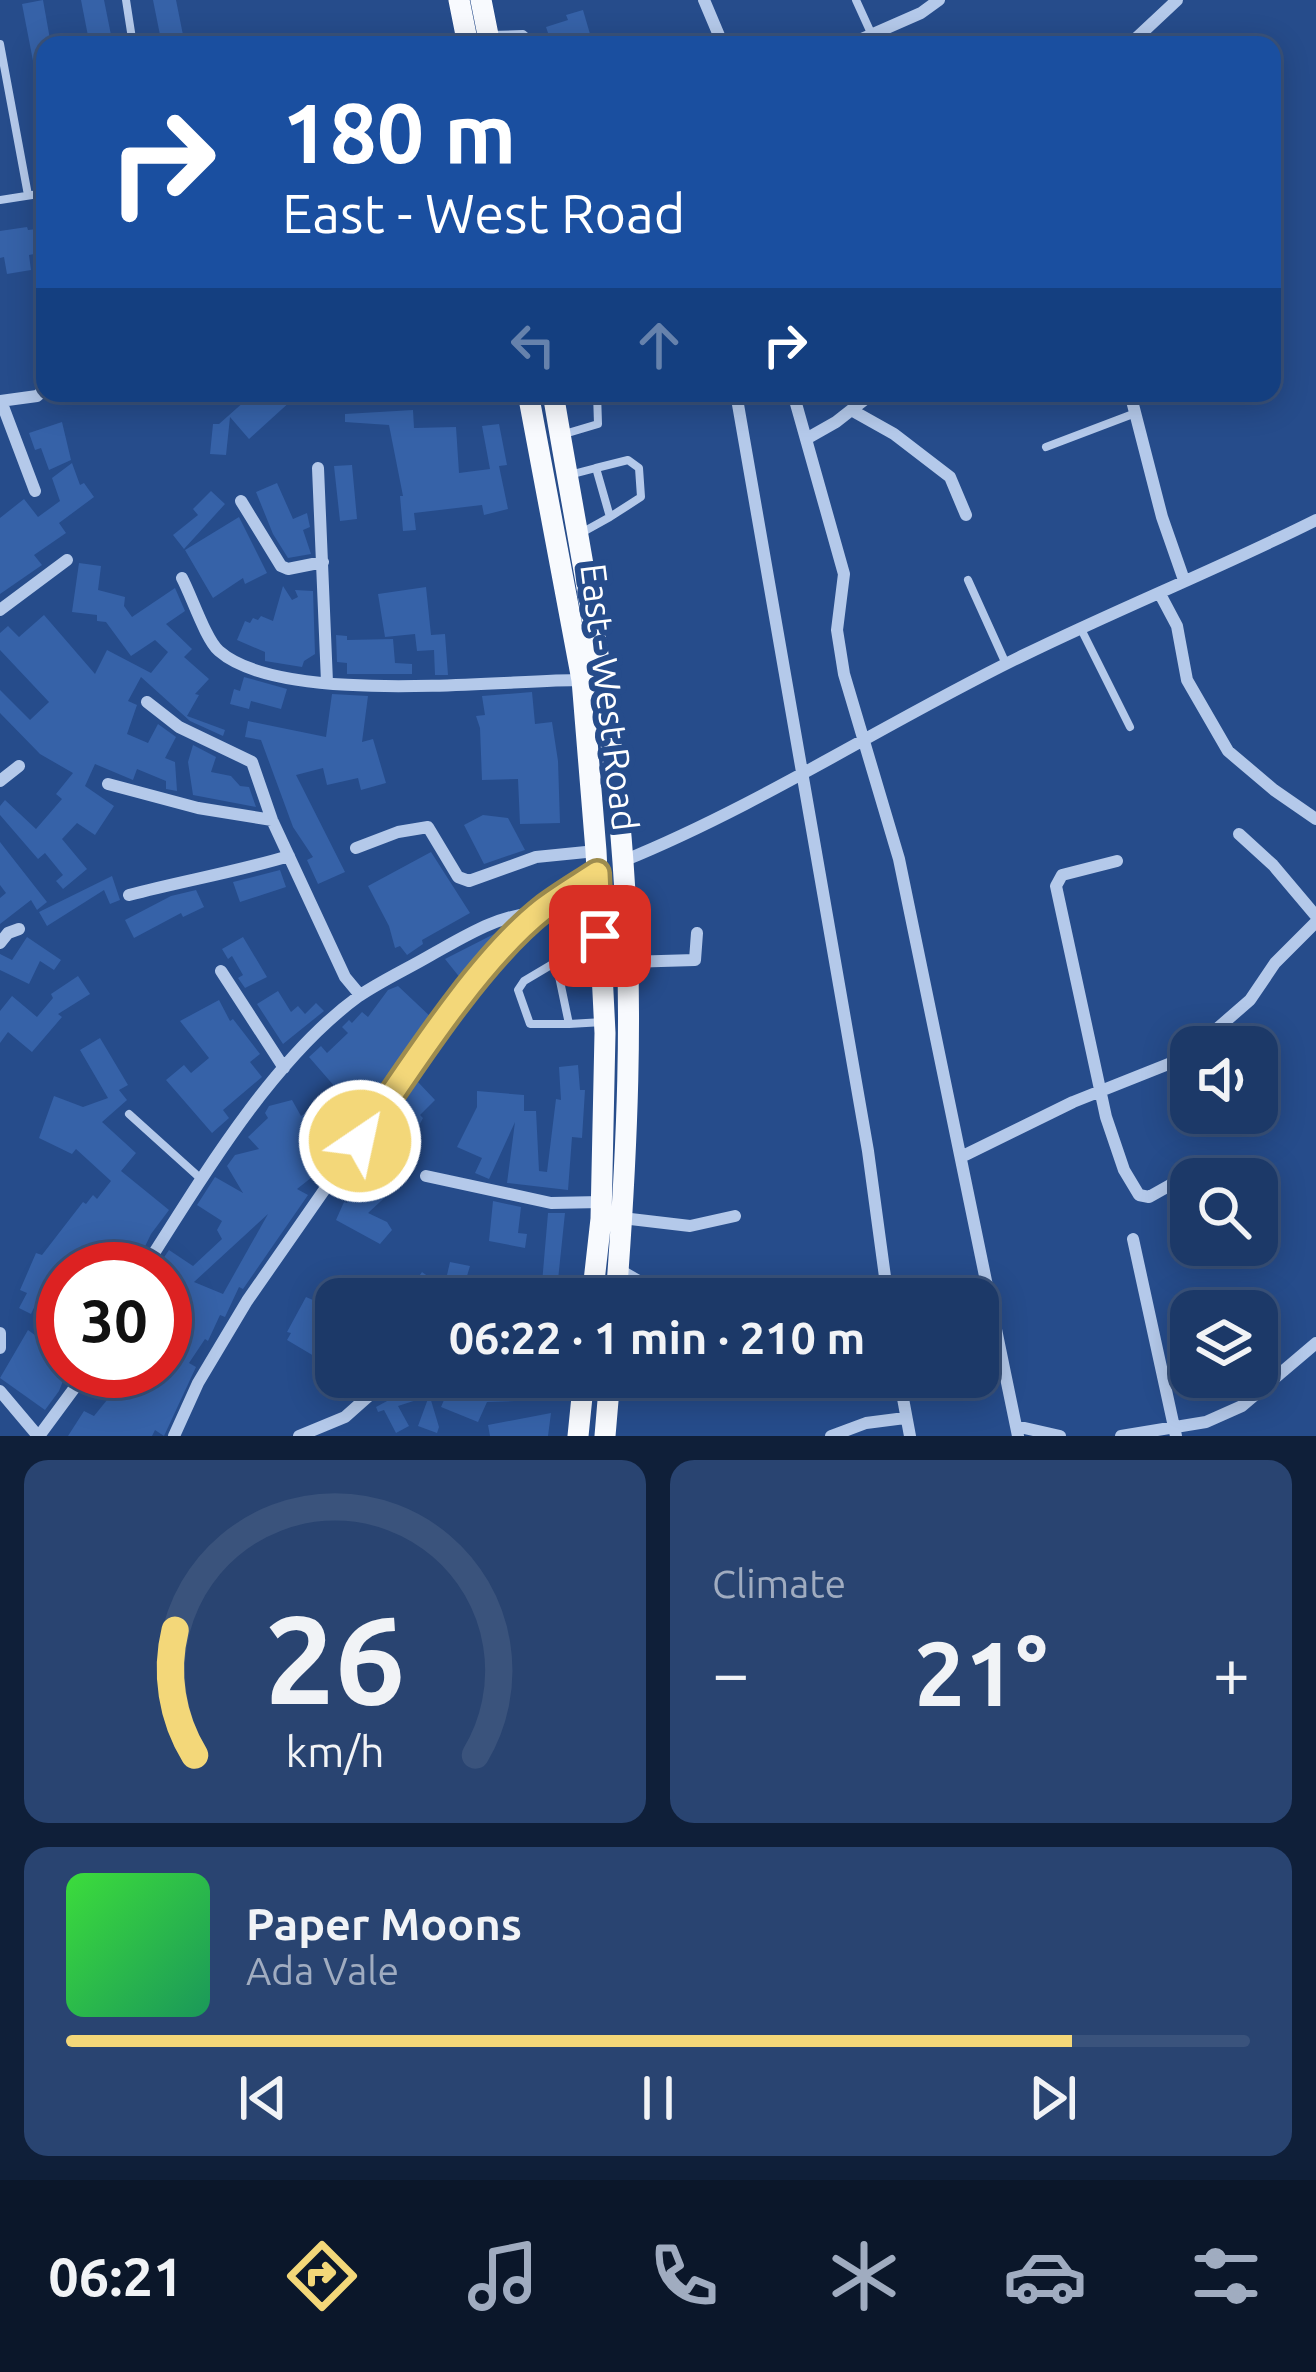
<!DOCTYPE html>
<html lang="en">
<head>
<meta charset="utf-8">
<style>
  :root { --surface:#1c3968; --page:#294471; --text:#f1f3f6; --muted:#a0acc0; --line:#3a537c; --accent:#f3d779 }
  body { margin:0; font-family:Ubuntu,sans-serif; background:var(--page); color:var(--text); height:100vh; display:flex; flex-direction:column; font-size:45px; white-space:nowrap }
  * { box-sizing:border-box; margin:0 }
  p { font-size:39px; color:var(--muted) }
  .icon { flex:none; width:66px; height:66px; fill:none; stroke:currentColor; stroke-width:2; stroke-linecap:round; stroke-linejoin:round }
  .map { position:relative; height:1436px; overflow:hidden }
  .sheet { display:flex; flex-direction:column; gap:24px; padding:24px; background:#0f1f39; flex:1 }
  .sheet>* { flex:none }
  .banner { position:absolute; left:36px; top:36px; width:1245px; height:366px; border-radius:24px; box-shadow:0 6px 30px #0003,0 0 0 3px var(--line); background:#1a4fa0; color:#fff; overflow:hidden }
  .controls { position:absolute; left:1170px; top:1026px; display:grid; gap:24px }
  .controls a { display:grid; place-items:center; width:108px; height:108px; border-radius:24px; background:var(--surface); box-shadow:0 6px 30px #0003,0 0 0 3px var(--line); font-size:60px }
  .speed { position:absolute; left:36px; top:1242px; display:flex; gap:24px; font-size:60px; font-weight:700; text-align:center }
  .speed>* { display:grid; place-content:center; width:156px; height:156px; border-radius:50%; background:var(--surface); box-shadow:0 6px 30px #0003,0 0 0 3px var(--line); line-height:1 }
  .speed .limit { border:18px solid #d22; background:#fff; color:#111 }
  .pin { position:absolute; display:grid; place-items:center; width:102px; height:102px; color:#fff; margin:-51px; border-radius:24px; box-shadow:0 6px 18px #0006 }
  .me { position:absolute; width:132px; margin:-66px; rotate:34deg; stroke-linejoin:round; filter:drop-shadow(0 0 9px #0008) }
  .turn { display:flex; align-items:center; gap:42px; height:252px; padding:0 48px; font-size:54px }
  .turn .icon { width:156px; height:156px; stroke-width:2.5 }
  .turn b { display:block; font-size:84px; line-height:102px }
  .lanes { display:flex; align-items:center; height:114px; padding:0 48px; background:#0003; justify-content:center; gap:60px; direction:ltr }
  .lanes .off { opacity:.35 }
  .big { font-size:90px; font-weight:700; line-height:1.1 }
  .sheet .card { flex:1; display:flex; flex-direction:column; justify-content:center; gap:18px; min-width:0; padding:0 42px; border-radius:24px; background:var(--page) }
  .sheet .dial { align-items:center; gap:0 }
  .dial svg { height:312px; overflow:visible; fill:none; stroke:var(--line); stroke-width:7; stroke-linecap:round; text-anchor:middle }
  .dial text { fill:var(--text); stroke:none }
  .song { display:flex; align-items:center; gap:36px }
  .cover { width:144px; height:144px; border-radius:18px; background:linear-gradient(135deg,hsl(120 70% 55%),hsl(150 70% 35%)) }
  .played { height:12px; border-radius:6px; background:linear-gradient(90deg,var(--accent) 85%,var(--line) 85%) }
  .keys { display:flex; justify-content:space-around; direction:ltr }
  .heat { display:flex; justify-content:space-between; align-items:center; font-size:66px; direction:ltr }
  .sheet .tiles { flex:1; display:grid; gap:24px; grid-template-columns:1fr 1fr }
  .card:last-child { grid-column:span 2 }
  .trip { position:absolute; left:315px; top:1278px; width:684px; height:120px; border-radius:24px; background:var(--surface); box-shadow:0 6px 30px #0003,0 0 0 3px var(--line); font-weight:700; line-height:120px; text-align:center }
  .dock { display:flex; height:192px; justify-content:space-around; align-items:center; background:#0b172a; color:var(--muted) }
  .dock .icon { width:84px; height:84px }
  .dock .current { color:var(--accent) }
  .dock b { font-size:54px; color:var(--text) }
  .map>svg:first-child { display:block }
</style>
</head>
<body>
<div class="map">
<svg width="1316" height="1436" viewBox="0 0 1316 1436">
  <rect width="100%" height="100%" fill="#264c8b"/>
  <path fill="#3662a8" fill-rule="evenodd" d="M43,0L51,45H45V96L40,97L22,4Z
    M81,0H104L113,45H68V40L88,36Z
    M153,0H176L185,45H162Z
    M583,10L590,34L552,45L546,27L568,20L566,15Z
    M27,227L28,230L45,228V252L29,255L31,270L7,274L4,257L0,258V231Z
    M254,393H291L292,400L249,439L230,417L226,455L210,454L213,424H219Z
    M413,410L414,428L456,427L459,473L490,469L482,426L499,424L507,465L499,466L508,509L484,515L482,505L414,513L416,530L403,531L400,496H403L389,425L345,422V414Z
    M62,422L71,460L49,470L41,448L35,450L29,433Z
    M72,463L80,485L84,483L94,497L59,523L66,533L34,555L42,565L0,594V518L24,499L38,517L60,501L52,478Z
    M352,465L357,519L340,521L334,466Z
    M277,483L293,519L307,513L310,527L303,530L311,554L288,558L273,534L256,492Z
    M211,491L225,504L184,549L173,535L198,515L193,509Z
    M239,517L267,573L245,584L243,578L213,598L185,550Z
    M79,563L101,566L98,590L125,597L124,606L132,617L175,588L185,611L166,624L192,649L184,657L209,679L195,694L199,695L187,716L225,730L223,736L190,721L141,677L128,701L137,705L127,734L148,743L158,724L176,737L165,758L175,762L177,791L166,789V781L137,769L133,780L95,764L85,786L114,806L95,835L77,823L62,839L87,869L63,889L56,881L63,875L45,853L38,859L0,815V806L5,800L36,829L62,799L56,794L73,773L40,754L0,713V690L30,720L49,702L0,650V633L8,626L19,637L44,615L95,674L107,650L151,673L168,652L155,640L131,656L106,622L97,621V615L72,612Z
    M283,586L292,600L298,597L295,590L313,591L315,654L304,661L302,667L265,661V652L237,640L245,621L250,623L253,618L258,620L261,616L273,621Z
    M426,587L431,635L445,634L448,675H435L434,650L417,651L415,634L385,637L378,594Z
    M336,635L347,636V640L393,639L395,663L412,664V674H347V663L337,662Z
    M244,677L287,689L281,709L251,701L249,709L230,704L234,689L240,691Z
    M532,692L535,724L552,722L558,761L560,823L520,824L518,779L482,780L480,728L476,716L485,715L482,696Z
    M332,694L368,696L362,742L373,739L386,783L361,790L358,778L327,785L323,768L296,775L345,872L318,884L307,860L313,857L293,827L261,740L245,737L248,721L326,737Z
    M193,745L216,757L211,772L231,776L240,786L249,787L256,807L193,795L188,762Z
    M483,815L508,818L525,850L484,864L464,825Z
    M0,842L47,902L37,910L31,900L0,924V898L6,893L0,885Z
    M431,852L470,913L422,940L423,944L407,955L400,946L395,948L389,926L368,886Z
    M280,870L286,887L240,902L233,882Z
    M112,876L120,900L110,904L104,890L47,926L39,912Z
    M196,890L204,907L183,917L181,913L134,938L125,920L171,896Z
    M496,933L499,939L480,952L482,957L461,979L445,959Z
    M27,937L61,960L54,970L40,961L29,984L0,970V954L12,960Z
    M243,937L267,977L245,988L238,978L243,975L232,956L228,959L222,949Z
    M78,976L90,994L58,1014L62,1017L32,1052L8,1032L0,1043V1011L12,996L37,1017L53,998L51,994Z
    M398,986L433,1019L367,1105L369,1107L362,1118L309,1057L321,1046L327,1053L348,1033L342,1027L349,1020L352,1023L362,1012L368,1017L388,990Z
    M278,991L291,1012L298,1006L305,1014L316,1003L324,1011L283,1044L257,1004Z
    M219,1000L230,1021L233,1019L260,1054L250,1062L262,1077L223,1110L229,1118L212,1133L166,1080L184,1065L191,1073L209,1058L180,1021Z
    M100,1038L128,1085L119,1090L127,1100L102,1122L136,1153L121,1171L169,1210L151,1234L134,1269H63V1305L40,1295L31,1314L19,1308L27,1293L20,1290L36,1253L42,1255L83,1202L86,1204L93,1195L97,1199L111,1181L76,1149L72,1154L39,1138L54,1096L83,1107L108,1098L80,1050Z
    M578,1065L580,1090H585L582,1138L572,1137L568,1190L507,1183L515,1122L489,1179L475,1173L482,1158L457,1147L477,1107V1091L524,1095V1111H536L539,1171L547,1172L556,1099L561,1100L559,1067Z
    M418,1082L435,1100L420,1115L423,1118L409,1144L413,1146L394,1189L368,1213L387,1222L392,1230L380,1244L336,1220L344,1202L347,1203L364,1183L358,1180L366,1162L371,1165L387,1118Z
    M292,1100L301,1116L316,1107L328,1127L319,1132L334,1155L317,1165L321,1170L297,1189L308,1195L243,1289L239,1287L225,1317L220,1315L208,1341L205,1339L189,1363L196,1367L164,1436L155,1430L152,1436H68L84,1411L94,1416L107,1400L110,1391L95,1383L101,1371H165V1307L183,1316L191,1296L165,1280V1269H156L169,1250L193,1266L222,1239L217,1230L222,1221L197,1205L215,1177L243,1193L227,1166L235,1155L259,1149L248,1137L268,1118L265,1113L269,1106ZM268,1214L223,1294L194,1282Z
    M493,1201L521,1207L518,1233L527,1234L525,1248L489,1241Z
    M548,1213H565L556,1299H488L489,1293L464,1287L457,1297L460,1299H403L397,1295L409,1278L415,1282L422,1272L444,1288L450,1262L470,1266L467,1276L541,1295Z
    M306,1297L336,1310V1369L287,1340L291,1333L287,1332Z
    M63,1312V1371H67L59,1391L45,1410L0,1378L28,1330L43,1341Z
    M424,1377L439,1427L437,1433L418,1426L429,1396L398,1406L409,1426L396,1433L384,1410L378,1412L376,1407L402,1393L398,1379Z
    M454,1377H471L493,1387L515,1386V1401L487,1402L478,1422L441,1407Z
    M551,1413L548,1436H490L488,1425Z"/>
  <g fill="none" stroke-linecap="round" stroke-linejoin="round">
    <path stroke="#b4c9ea" stroke-width="8" d="M126,0L133,45
      M856,0L871,33
      M490,35L523,34L536,45
      M0,44L28,195
      M0,200L45,193
      M561,435L598,424L597,393
      M1046,447L1133,414
      M596,468L628,460L639,468L641,497L610,517
      M573,474L596,468L610,517L583,532
      M968,580L1006,664
      M1081,629L1130,727
      M599,937L556,962L569,1024L603,1022
      M556,962L524,981L518,990L530,1024H569
      M129,1114L200,1178
      M620,1268L674,1299"/>
    <path stroke="#b4c9ea" stroke-width="12" d="M704,0L723,45
      M848,45L921,13L939,0
      M1129,45L1177,0
      M736,393L868,1151L888,1299
      M793,393L844,574L837,630L844,674L899,859L1018,1436
      M1130,393L1162,517L1184,580
      M0,401L37,396L45,389L41,336L45,326
      M1,401L35,491
      M853,411L894,434L950,477L966,515
      M806,439L836,422L873,393
      M318,468L327,682
      M241,501L281,566L288,569L323,562
      M182,578C192,597 206,640 219,651C282,706 497,680 582,680
      M1160,594L1177,626L1187,680L1228,751L1274,790L1316,819
      M0,610L67,560
      M147,702L179,727L252,762L272,820L345,977L360,995
      M0,781L19,766
      M108,784L198,808L272,820
      M1239,834L1273,865L1316,916
      M356,848L398,832L428,827L458,877L469,881L536,857L596,851
      M623,861C763,804 888,721 1024,655C1120,608 1220,568 1316,520
      M1117,861L1062,875L1056,886L1106,1117L1124,1170L1139,1195L1149,1197L1197,1170
      M129,895C182,881 236,872 289,856
      M0,943L8,933L19,929
      M627,962L695,960L697,933
      M221,971L284,1068
      M1196,1047L1250,1000L1275,963L1316,922
      M963,1156L1073,1102L1176,1061L1191,1051
      M426,1176L551,1203L601,1202
      M622,1218L690,1226L735,1216
      M1133,1239L1176,1436
      M144,1269C201,1179 272,1059 359,996C381,981 407,969 431,955C467,935 498,915 540,912
      M0,1333V1348
      M899,1377L910,1436
      M0,1391L38,1436
      M1016,1426L1060,1436
      M39,1436L87,1371
      M174,1436L198,1383L247,1301L421,1051L491,963L540,912L597,873
      M299,1436L345,1417L381,1385
      M831,1436L866,1423L905,1418
      M1121,1436L1206,1422L1242,1406L1316,1343"/>
    <path stroke="#f8fafe" stroke-width="21" d="M459,0L468,45
      M481,0L490,45
      M528,393L582,680L596,851L605,1033L601,1219L592,1299
      M553,393C579,548 612,705 623,862C634,1007 627,1154 616,1299
      M578,1436L584,1377
      M605,1436L610,1377"/>
  </g>
  <g fill="none" stroke-linecap="round" stroke-linejoin="round">
    <defs>
      <path id="route" d="M360,1141C408,1071 477,961 543,909C560,896 579,885 597,873L600,936"/>
    </defs>
    <use href="#route" stroke="#9e8c4f" stroke-width="30"/>
    <use href="#route" stroke="#f3d779" stroke-width="21"/>
  </g>
  <g text-anchor="middle" dominant-baseline="central" stroke-width="12" stroke-linejoin="round" paint-order="stroke">
    <g font-size="36" fill="#fff" stroke="#264c8b">
      <text transform="translate(610 697) rotate(83)">East - West Road</text>
    </g>
  </g>
</svg>
<div class="controls">
<a><svg class="icon" aria-label="sound" viewBox="0 0 24 24"><path d="M4 9h4l5-4v14l-5-4H4zM17 9q2 3 0 6"/></svg></a>
<a><svg class="icon" aria-label="search" viewBox="0 0 24 24"><circle cx="10" cy="10" r="6"/><path d="M15 15l6 6"/></svg></a>
<a><svg class="icon" aria-label="layers" viewBox="0 0 24 24"><path d="M12 4l9 5-9 5-9-5zM3 14l9 5 9-5"/></svg></a>
</div>
<div class="speed"><div class="limit">30</div></div>
<div class="pin" style="left:600px;top:936px;background:#d93025"><svg class="icon" aria-label="arrive" viewBox="0 0 24 24"><path d="M6 21V4h12l-3 4 3 4H6"/></svg></div>
<svg class="me" style="left:360px;top:1141px" viewBox="-20 -20 40 40"><circle r="17" fill="#f3d779" stroke="#fff" stroke-width="3"/><path d="M0-11L8 9 0 5-8 9z" fill="#fff"/></svg>
<div class="trip">06:22 · 1 min · 210 m</div>
<div class="banner">
<div class="turn"><svg class="icon" aria-label="right" viewBox="0 0 24 24"><path d="M7 20v-9h11M14 6l5 5-5 5"/></svg><div><b>180 m</b>East - West Road</div></div>
<div class="lanes"><svg class="icon off" aria-label="left" viewBox="0 0 24 24"><path d="M17 20v-9H6M10 6l-5 5 5 5"/></svg><svg class="icon off" aria-label="ahead" viewBox="0 0 24 24"><path d="M12 20V5M6 11l6-6 6 6"/></svg><svg class="icon" aria-label="right" viewBox="0 0 24 24"><path d="M7 20v-9h11M14 6l5 5-5 5"/></svg></div>
</div>
</div>
<section class="sheet">
<div class="tiles">
<div class="card dial"><svg viewBox="0 0 100 80">
<path d="M14 69A42 42 0 1 1 86 69"/>
<path d="M14 69A42 42 0 0 1 9 37" stroke="#f3d779"/>
<text x="50" y="56" font-size="32" font-weight="700">26</text>
<text x="50" y="72" font-size="11">km/h</text>
</svg></div>
<div class="card"><p>Climate</p>
<div class="heat"><a>−</a><b class="big">21°</b><a>+</a></div>
</div>
<div class="card">
<div class="song"><i class="cover"></i><div><b>Paper Moons</b><p>Ada Vale</p></div></div>
<div class="played"></div>
<div class="keys"><svg class="icon" aria-label="previous" viewBox="0 0 24 24"><path d="M18 5L8 12l10 7zM5 5v14"/></svg><svg class="icon" aria-label="pause" viewBox="0 0 24 24"><path d="M8 5v14M16 5v14"/></svg><svg class="icon" aria-label="next" viewBox="0 0 24 24"><path d="M6 5l10 7-10 7zM19 5v14"/></svg></div>
</div>
</div>
</section>
<nav class="dock">
<b>06:21</b>
<svg class="icon current" aria-label="directions" viewBox="0 0 24 24"><path d="M12 3l9 9-9 9-9-9zM9 14v-3h6M13 9l2 2-2 2"/></svg>
<svg class="icon" aria-label="music" viewBox="0 0 24 24"><path d="M9 18V5l10-2v13"/><circle cx="6" cy="18" r="3"/><circle cx="16" cy="16" r="3"/></svg>
<svg class="icon" aria-label="phone" viewBox="0 0 24 24"><path d="M5 4h4l2 5-3 2q2 4 5 5l2-3 5 2v4C11 20 4 13 5 4z"/></svg>
<svg class="icon" aria-label="climate" viewBox="0 0 24 24"><path d="M12 3v18M4 7l16 10M4 17L20 7"/></svg>
<svg class="icon" aria-label="car" viewBox="0 0 24 24"><path d="M5 17H2v-5l4-1 3-4h7l3 4 3 1v5h-3M9 17h6M6 11h13"/><circle cx="7" cy="17" r="2"/><circle cx="17" cy="17" r="2"/></svg>
<svg class="icon" aria-label="filters" viewBox="0 0 24 24"><path d="M4 7h16M4 17h16"/><circle cx="9" cy="7" r="2"/><circle cx="15" cy="17" r="2"/></svg>
</nav>
</body>
</html>
